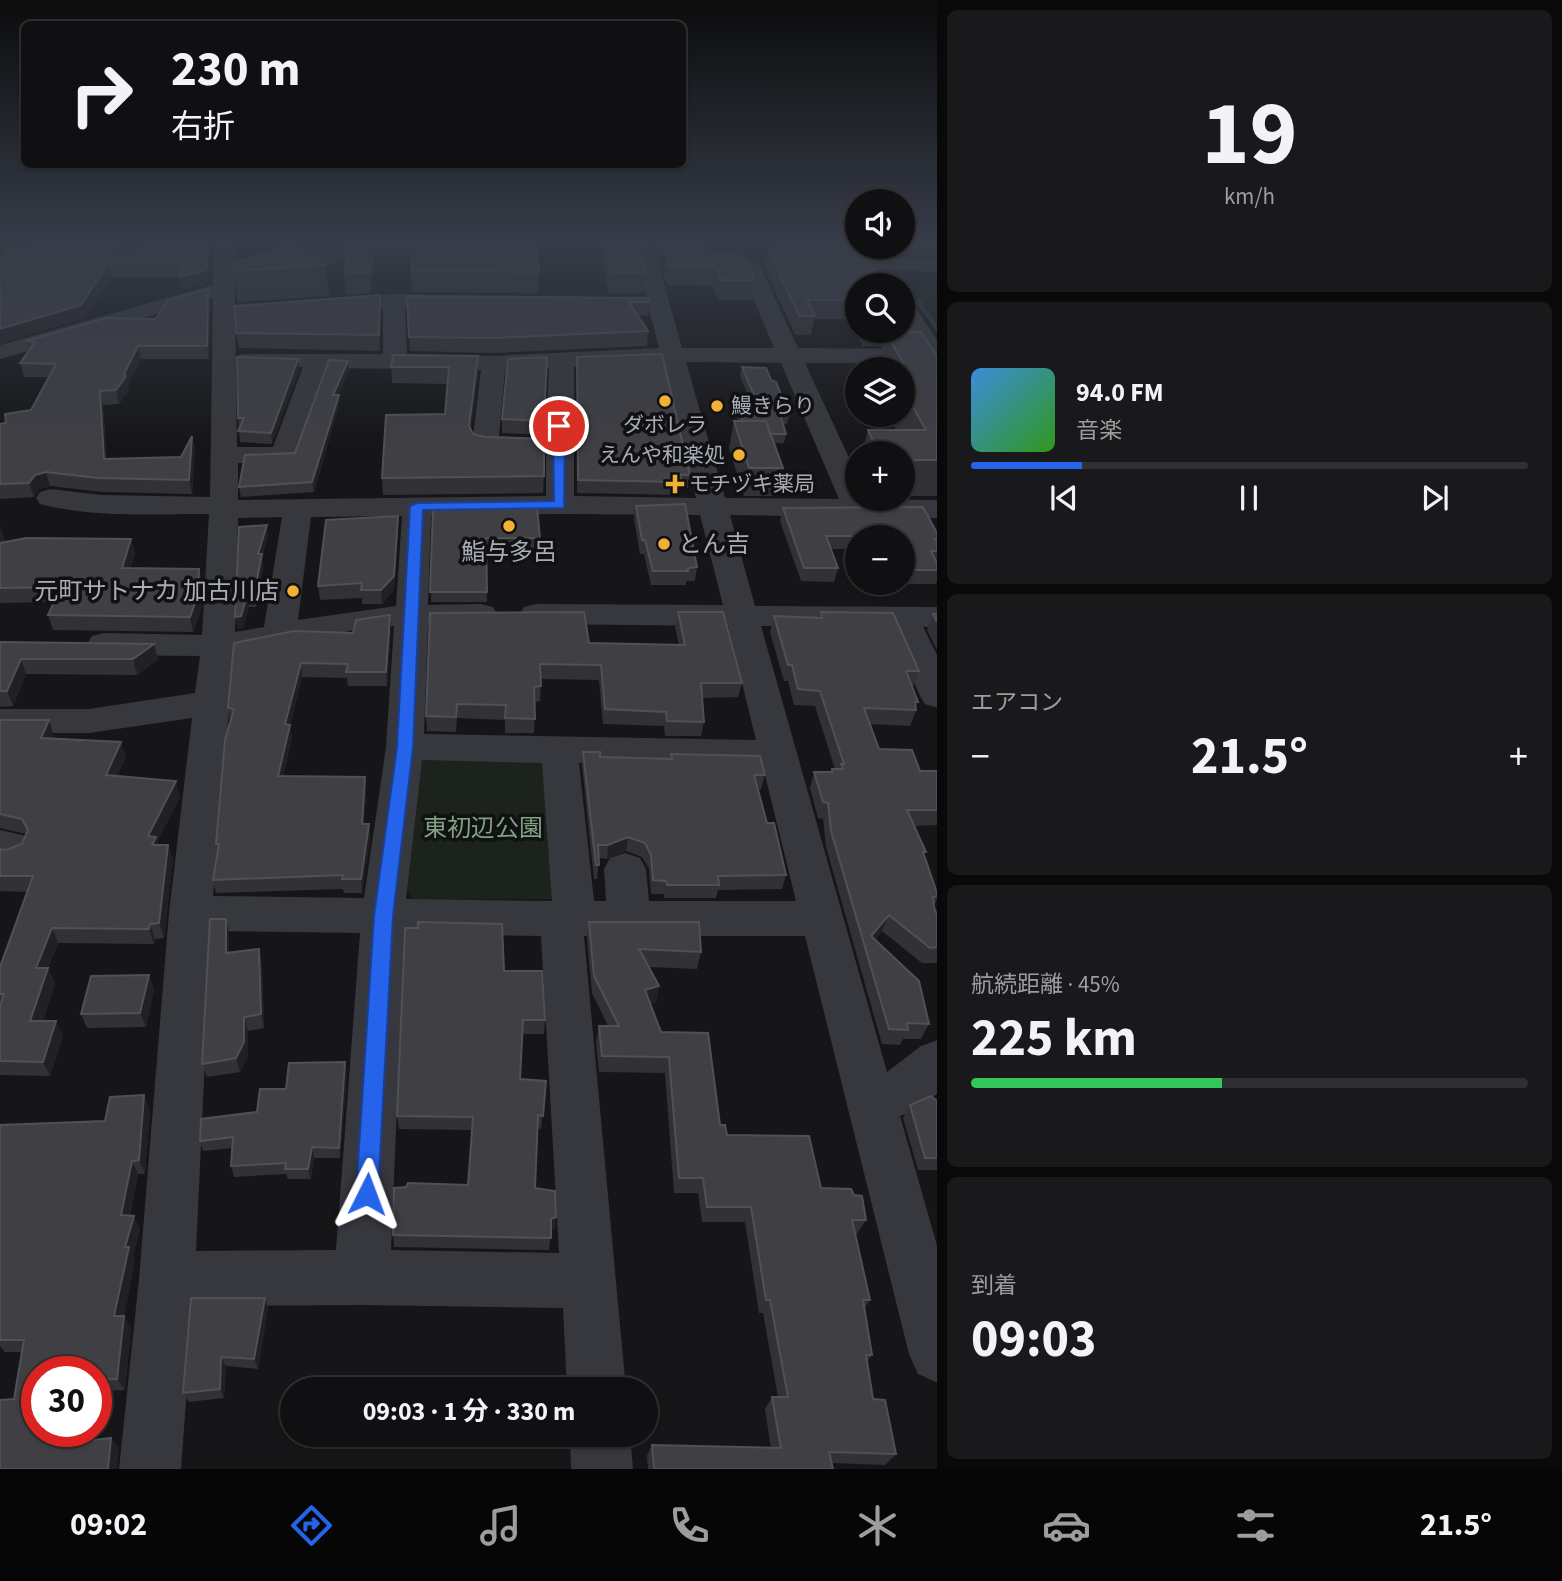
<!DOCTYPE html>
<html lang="ja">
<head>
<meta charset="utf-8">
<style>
  :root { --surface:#101012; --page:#19191b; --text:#f1f3f6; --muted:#9c9d9f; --line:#303032; --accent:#2563eb }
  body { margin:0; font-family:"Source Sans 3","Noto Sans JP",sans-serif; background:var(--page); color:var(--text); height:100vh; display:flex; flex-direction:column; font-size:26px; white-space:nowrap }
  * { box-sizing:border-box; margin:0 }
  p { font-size:23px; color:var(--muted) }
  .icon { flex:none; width:38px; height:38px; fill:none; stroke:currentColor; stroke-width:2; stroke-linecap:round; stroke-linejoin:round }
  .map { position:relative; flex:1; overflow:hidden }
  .drawer { display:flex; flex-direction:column; gap:10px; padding:10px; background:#09090a; width:625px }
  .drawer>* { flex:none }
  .top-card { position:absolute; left:21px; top:21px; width:665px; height:147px; border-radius:10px; box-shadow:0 2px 5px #0004,0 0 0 2px var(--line); background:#101012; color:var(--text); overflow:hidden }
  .tools { position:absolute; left:845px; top:189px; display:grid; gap:14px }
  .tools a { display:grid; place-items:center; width:70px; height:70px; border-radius:50%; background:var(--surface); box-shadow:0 2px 5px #0004,0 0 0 2px var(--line); font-size:35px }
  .speed { position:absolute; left:21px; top:1356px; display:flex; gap:14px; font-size:35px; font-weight:700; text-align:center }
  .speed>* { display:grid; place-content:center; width:91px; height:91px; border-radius:50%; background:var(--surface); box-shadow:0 2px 5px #0004,0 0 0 2px var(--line); line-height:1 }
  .speed .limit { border:10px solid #d22; background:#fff; color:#111 }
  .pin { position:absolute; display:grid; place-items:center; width:60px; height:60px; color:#fff; margin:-30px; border:4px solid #fff; border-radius:50%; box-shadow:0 2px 7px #0007 }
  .me { position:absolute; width:77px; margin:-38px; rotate:3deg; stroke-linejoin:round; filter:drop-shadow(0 0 5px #0008) }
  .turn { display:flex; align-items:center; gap:24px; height:147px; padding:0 35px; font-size:32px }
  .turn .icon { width:91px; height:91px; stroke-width:2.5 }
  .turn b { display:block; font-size:49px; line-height:60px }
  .big { font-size:52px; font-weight:700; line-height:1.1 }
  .drawer .widget { flex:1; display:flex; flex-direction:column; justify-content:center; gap:10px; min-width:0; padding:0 24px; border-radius:10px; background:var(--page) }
  .drawer .dial { align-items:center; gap:0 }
  .dial b { font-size:91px; line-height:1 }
  .song { display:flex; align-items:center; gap:21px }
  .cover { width:84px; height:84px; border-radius:10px; background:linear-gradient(135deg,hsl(210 70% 55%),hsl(110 70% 35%)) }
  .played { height:7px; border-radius:4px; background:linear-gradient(90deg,var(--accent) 20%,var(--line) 20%) }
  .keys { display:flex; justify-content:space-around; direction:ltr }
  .heat { display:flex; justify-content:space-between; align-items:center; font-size:38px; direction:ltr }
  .charge { height:10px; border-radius:5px; background:linear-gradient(90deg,#34c759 45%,var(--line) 0) }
  .trip { position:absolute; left:280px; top:1377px; width:378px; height:70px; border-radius:35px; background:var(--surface); box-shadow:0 2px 5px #0004,0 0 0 2px var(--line); font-weight:700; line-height:70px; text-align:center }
  .tab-bar { display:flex; height:112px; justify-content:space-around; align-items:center; background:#060607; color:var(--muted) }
  .tab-bar .icon { width:49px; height:49px }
  .tab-bar .current { color:var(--accent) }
  .tab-bar b { font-size:32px; color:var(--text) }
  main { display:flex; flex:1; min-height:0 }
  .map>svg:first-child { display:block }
</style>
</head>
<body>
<main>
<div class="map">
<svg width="938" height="1469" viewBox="0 0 938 1469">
  <rect width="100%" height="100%" fill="#161618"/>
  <path fill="#1c231d" d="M0,238H126L127,248L0,259Z
    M937,277H938L937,328L915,293L923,283Z
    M550,755L562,899L414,900L407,892L412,759Z"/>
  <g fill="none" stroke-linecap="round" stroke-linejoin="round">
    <path stroke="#2c353c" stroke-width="4.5" d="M232,245L255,238
      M918,301L938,330"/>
    <path fill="#37383d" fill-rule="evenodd" d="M214,238H234L237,447H273L303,367L248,366L240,364L236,359L240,354H383V308L322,310L319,305L322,300L330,298L394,294L465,296L468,301L465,306L457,308H405L407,354L494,356L659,348L631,238H651L682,348H774L739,264L749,258L759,264L798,348L918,349L903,324V299L911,301L938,341V368L927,363H805L858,477V499L938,500V518L730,515L755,606L938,607V627H923L938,657V708L925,704L920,696L890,627L761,626L887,1072L921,1046L938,1040V1093L919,1109L900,1116L938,1249V1383L918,1374L909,1354L805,936H584L626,1390H567L563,1308L362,1305L193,1306L181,1469H119L139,1279L169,913L192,718L89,733H0V709H89L195,693L200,656L104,655L92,652L87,644L92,636L104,633L202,635L209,514C153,514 94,518 40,504L36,498L40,492L50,489L102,495L210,497L213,298L0,359V345L213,285ZM686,362L781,363L839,499L725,498ZM662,363L696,498L574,496V367ZM327,368L481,370L472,444L475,450L485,452L546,454V496L238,500V463L294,461L298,455ZM549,368L546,438L499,436L505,370ZM560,514L700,515L723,605L536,604L524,607L520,614L524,621L536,624L728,626L756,740L424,734L428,625L493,621L497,614L493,607L481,604L428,605L431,515ZM402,516L396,606L298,620L311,517ZM282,517L264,627L235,632L238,518ZM394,626L386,747L364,898L213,896L234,654L354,630ZM422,760L542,763L552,901L406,899ZM579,763L763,767L796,901H649L646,869L640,858L625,853L610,858L604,869L606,901H594ZM211,931L360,933L336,1250L196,1251ZM404,934L541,936L559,1253L391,1250Z
      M375,238H407L404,242L277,279H263L259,275L263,271Z
      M788,238H816L859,255L938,260V272L882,269L898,281L895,285H879L847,264L791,242Z
      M188,240L195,242L198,246L195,250L144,256L135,269L128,271L118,265L130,247Z
      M0,830L26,836L32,847L26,858L12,863L0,862Z
      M570,1435H630L633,1469H571Z"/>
  </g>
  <path fill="#323236" d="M69,238H194L130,244L121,257L126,261L209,240L211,253L208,283L182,290L180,277H111L84,318L67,245Z
    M279,238H413V246L539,272L538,293L412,292L411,271L412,255H374L371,293L346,295L345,274L349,243L307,255L326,265L329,296L238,302L233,271L288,247Z
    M599,238H636L645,273L643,293H609Z
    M653,238H712L710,253L754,280L751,300H718L713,286L667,285L663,273L666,255H659Z
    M828,238H858V247H874L860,252L851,249L858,285V331H903V322L906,327L904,332L937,356V496H903V453H862L868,430H896L888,415H903V369H878L876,366L882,346H863L848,319H814L811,335H795L765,268L768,250L846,247L828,240Z
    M903,238H937V257L909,255L902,252L900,247H903Z
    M380,295V351L239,348L236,333Z
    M407,296L650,302L648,316H638L648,331L647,346L494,353L410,351Z
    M210,301L209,359H141L128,385L129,390L119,404L103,405L107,459L181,457L192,436L195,450L192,494L102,492L50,486L39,489L34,497L0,499V424L6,423L31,410L49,377H24L20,363L29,351L26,341L156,319Z
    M478,356V373L471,430L473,434L544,476L543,493L383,495L382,478L445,414L447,384L392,383L391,367Z
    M547,357L543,435L502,433V419Z
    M577,357L690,475L688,488H680L679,495L577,493Z
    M298,359L299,370L272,444L240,442L238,418Z
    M742,367L789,415L787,424H783L786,434L784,443H774L783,468L777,496H744L729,448L734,421H738L733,403L735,394L747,393L740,376Z
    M349,370L338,395L339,405L314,492L241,497L239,487L295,453Z
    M636,506L697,567L695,581H686V585H651L644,554H640L634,519Z
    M433,508L540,538L539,548H486L487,602H431Z
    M783,508L937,533V581L936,584H885L884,583H903V537H858V549H831L838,568L834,582L801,581L780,521Z
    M398,516V530L394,590L382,604H362V598L320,600L318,586Z
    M0,527L5,542L131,539L135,554L130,568L199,569L202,584L201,610L193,632L53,630L48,615L54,602L0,603Z
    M268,537L262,557L263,566L256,607H249L243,628L238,629L235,617Z
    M678,612L742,683L738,697L702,698L704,722L701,736H665L664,726L603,724L599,680L541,679L540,701L535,702L534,733H505V720L457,718L456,732L427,731L426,716L430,613L589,643L679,645L675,627Z
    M821,612L919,671L913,687H912L916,710L910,726L870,724L879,749L920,771H937V825L914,826L937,893V899L934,906L937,915V963H922L882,931L875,940L929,1024L921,1039H903L900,1045L882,1044L826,847L823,819L818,818L810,788L814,772H831L832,769H835L815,706L794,705L788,681H784L770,632L774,616L819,618Z
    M933,614H937V650L927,630Z
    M391,629L387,686H348L347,678L302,677L290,726L292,738L283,776L366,791L364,824H369L370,838L362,893H344L343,889L216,893L213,880L218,852L216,844L230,721L228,708L234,643Z
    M0,642L154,644L158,659L137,675L26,674L13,706L0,707Z
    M0,720L54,736L53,738L126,757L117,776L180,797L157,842L158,845H168L173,860L164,938L155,939L154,944L58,943L48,968L55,983L43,1021L63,1036L50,1076L0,1075V967L27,892L0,891V849L6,850L22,844L26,834L0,828Z
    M583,752L600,757L670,759L671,754L765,775L761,789H758L767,823L786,875L782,889L718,890L716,898H664V894H651L649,869L642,857L626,851L607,859L599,858L597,879H594L582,766Z
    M589,922L701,952L697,969L649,967L659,986L656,1002L650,1004L661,1032L727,1135L821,1188L866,1220L857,1234H855L870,1300L864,1309L872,1355L867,1362L873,1399L896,1454L885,1465L831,1463L833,1469H648L647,1456L652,1445L771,1448L765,1409L772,1397H778L763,1313H759L745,1222H702L698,1193H674L665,1073L599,1072L596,1042L599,1026H608L592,993L587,939Z
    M229,934V952L262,964L264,1028L248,1031V1056L240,1072L207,1077L202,1064Z
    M504,971L545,1020L544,1034H522L520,1079L546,1081L541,1129L537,1128L535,1188L556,1217L555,1229L551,1230L549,1250L394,1247L393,1235L468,1185L472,1130L399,1129L397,1116Z
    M149,975L154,990L146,1027L87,1028L81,1014Z
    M347,1073L340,1158H314L311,1179H288L286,1174L234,1177L231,1166L232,1148L203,1151L200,1141L257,1112L286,1089Z
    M937,1101V1170H918L903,1118L910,1105Z
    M150,1110L145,1174H138L130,1216L140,1229L133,1255L135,1260L124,1316L131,1328L125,1390L96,1391V1372H37V1432H65L63,1444L119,1448L0,1469L14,1399L22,1352H5L0,1346V1125L105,1121Z
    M265,1298L268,1308L258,1369L226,1366L224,1398L189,1402L183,1393Z"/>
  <path fill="#212124" d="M123,238H194L130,244L116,264L113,251Z
    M297,238H366L299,257Z
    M373,238L374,255L371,293L370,272Z
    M209,240L211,253L208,283L182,290L179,277Z
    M861,247H874L860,252Z
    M108,264L111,277L84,318L0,344V329Z
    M208,289L210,301L209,359L207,346Z
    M380,295V351L379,335Z
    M138,346L141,359L128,385L129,390L119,404L116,390Z
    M478,356V373L469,444V426Z
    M298,359L299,370L272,444L271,433Z
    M348,361L349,370L334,405L333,395Z
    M100,391L103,405L108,473L104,459Z
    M339,395V405L314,492L312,482Z
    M192,436L195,450L192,494L189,480Z
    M46,472L50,486L39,489L34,497L29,483L35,475Z
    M398,516V530L394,590L382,604L381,590Z
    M267,525L268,537L262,557L263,566L256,607L254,595L258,554Z
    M0,527L5,541L4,558L0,545Z
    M131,539L135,554L126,583L122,568Z
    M199,569L202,584L201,610L193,632L190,617Z
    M247,595L249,607L243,628L238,629L235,617Z
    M390,615L391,629L387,686L386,672Z
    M154,644L158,659L137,675L133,659Z
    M21,659L26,674L13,706L7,691Z
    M301,663L302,677L290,726L292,738L280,790L278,776L285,724Z
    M49,720L54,736L47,753L41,738Z
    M121,742L126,757L111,791L106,775Z
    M365,777L366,791L364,838L362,824Z
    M176,781L180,797L157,842L160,852L157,860L148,836Z
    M369,824L370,838L362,893L361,879Z
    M628,837L626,851L607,859L608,845Z
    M168,845L173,860L164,938L159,923Z
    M889,915L882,931L866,949L871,936Z
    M226,919L229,934V967L226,953Z
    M150,924L155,939L154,944L149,929Z
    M52,928L58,943L43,983L36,968Z
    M259,949L262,964L264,1028L261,1014Z
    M48,968L55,983L38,1036L30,1021Z
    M149,975L154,990L146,1027L140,1013Z
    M659,986L656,1002L641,1007L645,990Z
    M244,1017L248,1031V1056L240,1072L236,1058Z
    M56,1021L63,1036L50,1076L43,1062Z
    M345,1062L347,1073L340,1158L339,1148Z
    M144,1095L150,1110L145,1174L139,1160Z
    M312,1147L314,1158L311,1179L308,1169Z
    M132,1161L138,1174L128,1228L121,1215Z
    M134,1216L140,1229L133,1255L135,1260L122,1328L114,1316L125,1247Z
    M556,1217L555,1229L550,1231L551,1219Z
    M265,1298L268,1308L258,1369L254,1359Z
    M124,1316L131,1328L125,1390L117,1379Z
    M221,1357L226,1366L224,1398L220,1389Z
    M54,1432H65L61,1455L51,1445Z
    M111,1438L119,1448L117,1469H108Z"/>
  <path fill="#3f3f44" stroke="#4f5156" stroke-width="2" d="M69,238H123L113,251L126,261L135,258L143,246L209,240L206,270L179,277L186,264H108L81,305L0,329V265L7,249L67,245Z
    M358,238H373L370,272L345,274L349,240Z
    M414,238H535L539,272L411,271Z
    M604,238H636L645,273H611Z
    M801,238H821L850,248L867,259L882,285H858V309L852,300H807L815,316H799L768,250Z
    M907,238H937V243L913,241Z
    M289,246L326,265L233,271V262Z
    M666,253H733L738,257L743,255L754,280H721L716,266H669Z
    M208,289L207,346H138L124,374L126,376L116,390L100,391L104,459L181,457L192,436L189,480L98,478L46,472L35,475L29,483L0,484V424L6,423L5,414L31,410L56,364L20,363L35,342L26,341L106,318L156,319L168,300Z
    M380,295L379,335L236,333L235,306Z
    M407,296L649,298L650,302H629L648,331L494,338L409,337Z
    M885,332H921L937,356V460H903V453H879L868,430H926L903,390V378H912Z
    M662,354L690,475H680L681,482L578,480L577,357Z
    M393,355L478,356L469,426L473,434L485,437L544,439V476L382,478L386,415L445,414L449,367H391Z
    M237,357L298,359L271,433L238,431L244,418H238Z
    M547,357L544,421L502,419L508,359Z
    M329,360L348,361L333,395H339L312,482L239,487L245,455L295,453Z
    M742,367L766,368L771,380L776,382L789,415L780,414L786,434H770L766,421H742L735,394L753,393Z
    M734,421H766L783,468H749Z
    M685,504L697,567L688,568V571H653L645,540H642L636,506Z
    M537,507L540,538H486L487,592H430L433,508Z
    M923,507L937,533V539H935L937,542V551H931L937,563V570H903V537H871L870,536H826L838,568H804L783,508Z
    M398,516L394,576L381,590H361L362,583L318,586L326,520Z
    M267,525L258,554H262L254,595H247L241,616L235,617L239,527Z
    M26,538L131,539L122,568L199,569L198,595L190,617L48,615L61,587L0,588V543Z
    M584,612L589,643L685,645L678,612H723L742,683H701L704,722L667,721L666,712L605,709L601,665L540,664L541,686L534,687L535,719L505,718L506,705L457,704L456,717L426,716L430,613Z
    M821,612L893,613L919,671H906L918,702H915L916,710L864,708L879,749L912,750L920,771H937V810H907L926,852H923L937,893V896L933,897L934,907L937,915V947L930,948L889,915L871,936L919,981L929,1024L907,1023L908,1030L889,1029L831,831L828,803L823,802L814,772H832V769H843L841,764H844L820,691L798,689L792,665H788L774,616L822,618Z
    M933,614H937V622Z
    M390,615L386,672H346L348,664L301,663L285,724L290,725L278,776L365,777L362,824H369L361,879H342L343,875L213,880L219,844H216L225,740L234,709L228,708L234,643L294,631L353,633L356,620Z
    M0,642L154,644L133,659H21L7,691H0Z
    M0,720H49L41,738L121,742L106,775L176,781L148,836L156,837L152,845H168L159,923L150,924L149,929L52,928L36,968H48L30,1021H56L43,1062L0,1061V1006L4,994H0V967L33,876H0V849L6,850L22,844L28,830L22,819L0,814Z
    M583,752H600V757L672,759L671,754L760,756L765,775H754L767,823H774L786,875L718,876L719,885H667L666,881L653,880L651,855L645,843L628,837L608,845H598L599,865H596Z
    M210,919H226V953L259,949L261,1014L244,1017V1042L236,1058L202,1064Z
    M418,922L502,924L504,971H542L545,1020H523L520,1079L546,1081L543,1116L538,1115L535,1188L555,1191L556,1217L551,1219V1238L393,1235L394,1188L406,1187L408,1183L468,1185L473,1117L397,1116L405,928H418Z
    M589,922H699L701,952L639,949L659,986L645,990L661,1032L708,1033L720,1125H725L727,1135L809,1136L821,1188L851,1189L854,1195L862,1196L866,1220H852L870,1300H863L872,1355H866L873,1399L885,1400L896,1454L829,1452L833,1469H654L652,1445L781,1448L772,1397H788L770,1300H766L751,1207H707L703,1178H679L669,1057L602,1056L599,1026H619L594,976Z
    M149,975L140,1013L81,1014L91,976Z
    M345,1062L339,1148L312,1147L308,1169H285L286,1163L231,1166L233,1137L200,1141L201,1119L257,1112L260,1089H286L289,1063Z
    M144,1095L139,1160L132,1161L121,1215L134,1216L125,1247H129L114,1316H124L117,1379L96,1380V1372H37V1432H54L51,1445L111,1438L108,1469H0V1400L14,1399L24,1340H0V1125L105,1121L110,1097Z
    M931,1096L937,1101V1158H925L910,1105Z
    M191,1298H265L254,1359L221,1357L220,1389L183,1393Z"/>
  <linearGradient id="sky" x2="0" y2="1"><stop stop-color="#0c0c0d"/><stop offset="0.54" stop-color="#363c48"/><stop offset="1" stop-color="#363c48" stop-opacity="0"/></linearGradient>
  <rect width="938" height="444" fill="url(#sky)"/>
  <path fill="#2563eb" stroke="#184099" stroke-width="2" d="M559,422L565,426L564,508L423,510L413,747L393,916L378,1194L375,1202L367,1205L359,1202L356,1194L374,916L397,747L410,506L417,503L554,501L553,426Z"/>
  <g fill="#f2b134" stroke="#111113" stroke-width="2.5">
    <circle cx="665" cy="401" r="7"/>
    <circle cx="717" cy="406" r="7"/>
    <circle cx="739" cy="455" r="7"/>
    <path d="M671.5 473.5h7v7h7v7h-7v7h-7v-7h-7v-7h7z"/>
    <circle cx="509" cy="526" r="7"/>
    <circle cx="664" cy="544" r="7"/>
    <circle cx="293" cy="591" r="7"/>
  </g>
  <g text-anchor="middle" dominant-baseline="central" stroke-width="7" stroke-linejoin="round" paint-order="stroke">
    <g font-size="21" fill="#a8adb8" stroke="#111113" text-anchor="start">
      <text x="731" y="406">鰻きらり</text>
      <text x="665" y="425" text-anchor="middle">ダボレラ</text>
      <text x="725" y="455" text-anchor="end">えんや和楽処</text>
      <text x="689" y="484">モチヅキ薬局</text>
    </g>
    <g font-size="24" fill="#a8adb8" stroke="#111113" text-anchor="start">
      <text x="678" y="544">とん吉</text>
      <text x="509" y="552" text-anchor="middle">鮨与多呂</text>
      <text x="279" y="591" text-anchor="end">元町サトナカ 加古川店</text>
    </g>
    <g font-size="24" fill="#7fa381" stroke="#111113">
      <text x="483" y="828">東初辺公園</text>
    </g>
  </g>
</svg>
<div class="tools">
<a><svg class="icon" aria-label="sound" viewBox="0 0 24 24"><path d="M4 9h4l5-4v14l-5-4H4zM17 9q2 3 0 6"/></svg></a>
<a><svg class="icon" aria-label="search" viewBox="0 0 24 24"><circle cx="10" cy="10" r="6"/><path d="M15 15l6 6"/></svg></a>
<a><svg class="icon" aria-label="layers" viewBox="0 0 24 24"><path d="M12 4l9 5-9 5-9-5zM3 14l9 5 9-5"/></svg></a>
<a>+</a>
<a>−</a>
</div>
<div class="speed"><div class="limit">30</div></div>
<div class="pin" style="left:559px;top:426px;background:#d93025"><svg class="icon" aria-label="arrive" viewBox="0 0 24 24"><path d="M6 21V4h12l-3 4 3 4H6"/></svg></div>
<svg class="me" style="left:367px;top:1194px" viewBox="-20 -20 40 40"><path d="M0-17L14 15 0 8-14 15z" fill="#2563eb" stroke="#fff" stroke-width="4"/></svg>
<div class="trip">09:03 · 1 分 · 330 m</div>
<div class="top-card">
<div class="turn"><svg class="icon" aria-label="right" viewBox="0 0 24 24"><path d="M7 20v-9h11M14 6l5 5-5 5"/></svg><div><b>230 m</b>右折</div></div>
</div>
</div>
<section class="drawer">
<div class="widget dial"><b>19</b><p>km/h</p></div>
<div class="widget">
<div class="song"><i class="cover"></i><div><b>94.0 FM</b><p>音楽</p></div></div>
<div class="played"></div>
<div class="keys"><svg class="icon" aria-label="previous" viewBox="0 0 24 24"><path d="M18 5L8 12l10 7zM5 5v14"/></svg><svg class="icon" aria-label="pause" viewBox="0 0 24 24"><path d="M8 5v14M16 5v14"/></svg><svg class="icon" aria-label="next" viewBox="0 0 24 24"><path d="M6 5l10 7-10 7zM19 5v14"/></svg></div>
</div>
<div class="widget"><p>エアコン</p>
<div class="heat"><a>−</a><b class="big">21.5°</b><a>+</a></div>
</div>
<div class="widget"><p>航続距離 · 45%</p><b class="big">225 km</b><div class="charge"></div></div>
<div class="widget"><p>到着</p><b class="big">09:03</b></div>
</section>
</main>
<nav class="tab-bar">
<b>09:02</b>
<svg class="icon current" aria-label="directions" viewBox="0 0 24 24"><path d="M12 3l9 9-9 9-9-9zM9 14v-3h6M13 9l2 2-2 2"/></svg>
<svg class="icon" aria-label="music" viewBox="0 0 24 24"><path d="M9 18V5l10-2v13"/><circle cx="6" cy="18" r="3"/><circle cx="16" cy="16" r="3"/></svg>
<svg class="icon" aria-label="phone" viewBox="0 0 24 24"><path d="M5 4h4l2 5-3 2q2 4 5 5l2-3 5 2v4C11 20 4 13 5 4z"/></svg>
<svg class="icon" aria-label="climate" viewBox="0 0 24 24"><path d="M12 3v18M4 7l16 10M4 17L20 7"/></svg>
<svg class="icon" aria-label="car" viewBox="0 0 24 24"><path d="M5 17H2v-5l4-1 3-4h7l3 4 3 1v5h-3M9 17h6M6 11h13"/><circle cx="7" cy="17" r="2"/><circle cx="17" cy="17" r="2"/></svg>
<svg class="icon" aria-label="filters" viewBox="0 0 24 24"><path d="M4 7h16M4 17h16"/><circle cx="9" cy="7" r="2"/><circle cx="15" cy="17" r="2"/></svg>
<b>21.5°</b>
</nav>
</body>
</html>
